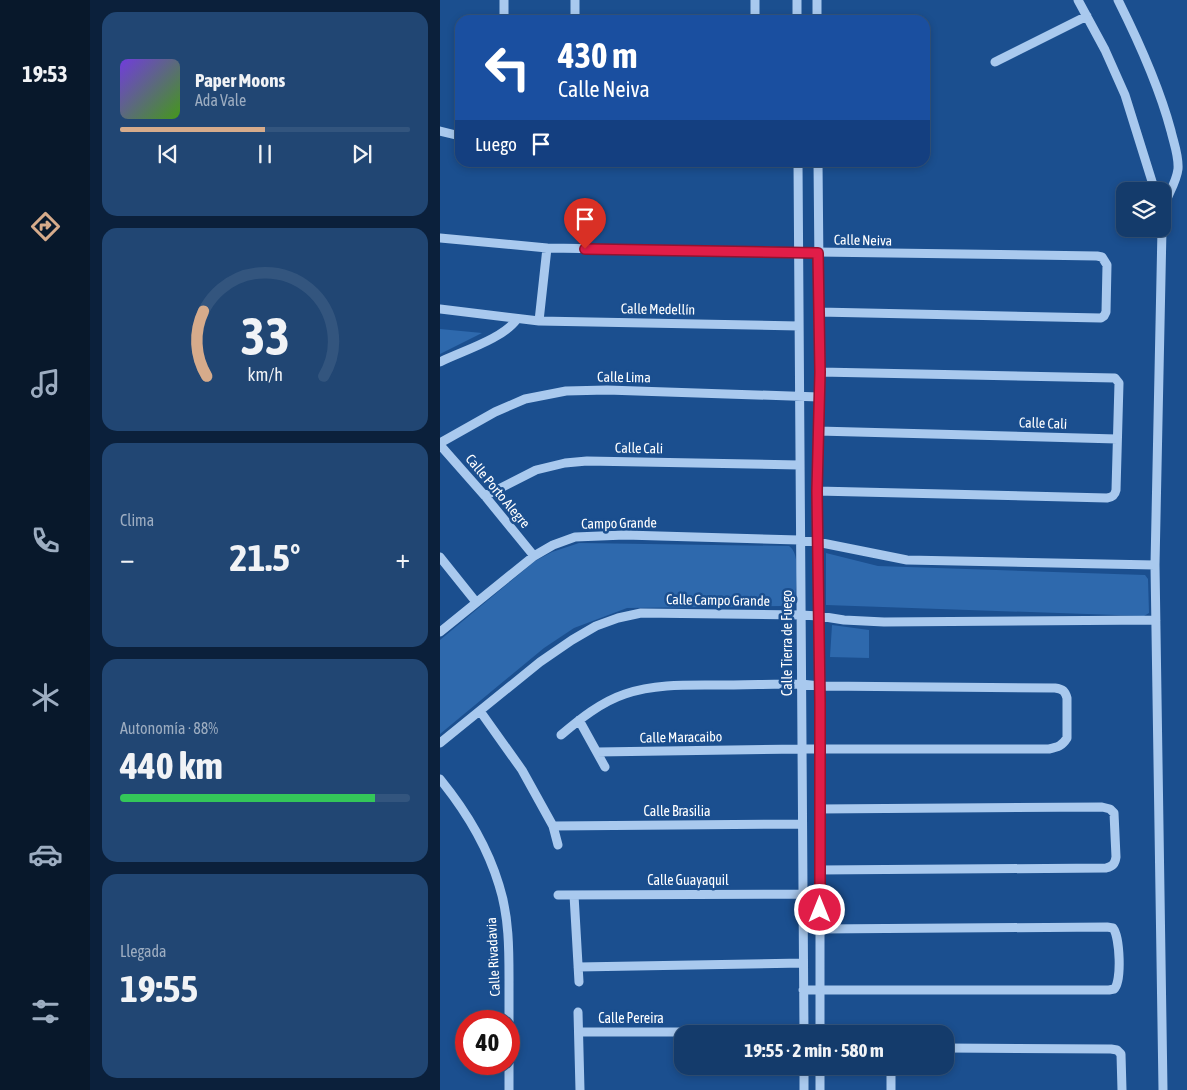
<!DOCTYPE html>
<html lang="es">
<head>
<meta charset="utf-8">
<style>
  :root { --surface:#143b6b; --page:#214673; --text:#f1f3f6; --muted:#9dadc1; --line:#33557e; --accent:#d6ab8b }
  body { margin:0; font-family:"Asap Condensed",sans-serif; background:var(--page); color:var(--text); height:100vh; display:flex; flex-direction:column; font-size:19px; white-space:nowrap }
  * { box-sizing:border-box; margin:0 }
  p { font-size:16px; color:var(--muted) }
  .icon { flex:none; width:28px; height:28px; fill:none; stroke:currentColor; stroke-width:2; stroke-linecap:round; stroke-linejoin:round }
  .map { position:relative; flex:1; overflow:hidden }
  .side { display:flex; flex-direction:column; gap:12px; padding:12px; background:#0b203b; width:350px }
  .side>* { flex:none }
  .hud { position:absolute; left:15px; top:15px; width:475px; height:152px; border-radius:15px; box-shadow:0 2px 8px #0003,0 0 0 1px var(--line); background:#1a4fa0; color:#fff; overflow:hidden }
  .fabs { position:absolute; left:676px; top:182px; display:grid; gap:10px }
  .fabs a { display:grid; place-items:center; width:55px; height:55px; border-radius:10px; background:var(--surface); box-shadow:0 2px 8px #0003,0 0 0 1px var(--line); font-size:25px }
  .speed { position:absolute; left:15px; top:1010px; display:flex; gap:10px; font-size:25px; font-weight:700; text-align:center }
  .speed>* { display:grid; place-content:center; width:65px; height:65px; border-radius:50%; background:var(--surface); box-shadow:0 2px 8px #0003,0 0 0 1px var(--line); line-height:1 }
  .speed .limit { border:8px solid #d22; background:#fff; color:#111 }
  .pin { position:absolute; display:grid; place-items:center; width:42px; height:42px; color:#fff; margin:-51px -21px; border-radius:50% 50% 50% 0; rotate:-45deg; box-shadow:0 0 5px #0007 }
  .pin .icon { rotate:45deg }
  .me { position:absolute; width:55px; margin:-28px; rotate:0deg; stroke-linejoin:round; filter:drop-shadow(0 0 4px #0008) }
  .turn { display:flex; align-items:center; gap:18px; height:105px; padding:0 20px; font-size:22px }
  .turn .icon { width:65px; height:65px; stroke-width:2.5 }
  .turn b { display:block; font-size:35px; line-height:42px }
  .then { display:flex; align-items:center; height:48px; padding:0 20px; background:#0003; gap:10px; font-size:19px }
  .big { font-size:38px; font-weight:700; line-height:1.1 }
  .side .tile { flex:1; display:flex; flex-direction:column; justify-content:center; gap:8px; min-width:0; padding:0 18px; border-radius:15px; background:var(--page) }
  .side .dial { align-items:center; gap:0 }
  .dial svg { height:130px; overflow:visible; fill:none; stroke:var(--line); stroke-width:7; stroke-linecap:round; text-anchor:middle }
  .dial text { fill:var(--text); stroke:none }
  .song { display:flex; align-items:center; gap:15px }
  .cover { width:60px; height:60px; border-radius:8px; background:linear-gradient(135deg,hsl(260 70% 55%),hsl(100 70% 35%)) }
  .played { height:5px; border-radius:2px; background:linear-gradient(90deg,var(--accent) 50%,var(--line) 50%) }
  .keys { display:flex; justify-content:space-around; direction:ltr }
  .heat { display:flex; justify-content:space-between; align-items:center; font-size:28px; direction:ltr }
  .charge { height:8px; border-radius:4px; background:linear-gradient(90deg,#34c759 88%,var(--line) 0) }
  .trip { position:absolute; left:234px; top:1025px; width:280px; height:50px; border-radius:15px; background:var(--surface); box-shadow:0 2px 8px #0003,0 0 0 1px var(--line); font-weight:700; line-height:50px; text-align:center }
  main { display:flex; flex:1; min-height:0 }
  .tabs { display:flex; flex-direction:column; width:90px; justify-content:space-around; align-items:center; background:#08182b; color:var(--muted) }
  .tabs .icon { width:35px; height:35px }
  .tabs .current { color:var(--accent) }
  .tabs b { font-size:22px; color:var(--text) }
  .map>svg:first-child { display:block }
</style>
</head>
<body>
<main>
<nav class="tabs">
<b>19:53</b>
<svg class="icon current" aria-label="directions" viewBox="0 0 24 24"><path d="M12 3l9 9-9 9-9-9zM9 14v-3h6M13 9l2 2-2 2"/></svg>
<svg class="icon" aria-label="music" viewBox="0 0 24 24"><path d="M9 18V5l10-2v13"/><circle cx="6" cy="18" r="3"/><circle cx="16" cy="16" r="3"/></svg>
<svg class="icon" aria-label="phone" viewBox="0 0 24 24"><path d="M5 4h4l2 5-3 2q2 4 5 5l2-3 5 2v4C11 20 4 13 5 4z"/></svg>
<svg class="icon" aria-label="climate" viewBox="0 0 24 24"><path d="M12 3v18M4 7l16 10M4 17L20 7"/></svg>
<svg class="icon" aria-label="car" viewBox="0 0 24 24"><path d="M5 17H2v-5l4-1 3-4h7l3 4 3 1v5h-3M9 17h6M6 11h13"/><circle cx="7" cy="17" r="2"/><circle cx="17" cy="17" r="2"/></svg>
<svg class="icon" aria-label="filters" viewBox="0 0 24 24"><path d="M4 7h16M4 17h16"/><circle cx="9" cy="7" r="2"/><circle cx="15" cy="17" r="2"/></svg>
</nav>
<section class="side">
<div class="tile">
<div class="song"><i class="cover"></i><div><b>Paper Moons</b><p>Ada Vale</p></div></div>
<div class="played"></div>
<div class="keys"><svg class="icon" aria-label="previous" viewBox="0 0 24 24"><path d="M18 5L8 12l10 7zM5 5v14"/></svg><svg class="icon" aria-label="pause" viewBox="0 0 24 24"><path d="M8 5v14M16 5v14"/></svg><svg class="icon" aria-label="next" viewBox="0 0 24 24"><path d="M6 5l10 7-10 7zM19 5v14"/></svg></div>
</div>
<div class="tile dial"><svg viewBox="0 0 100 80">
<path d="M14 69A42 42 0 1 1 86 69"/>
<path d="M14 69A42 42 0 0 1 12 29" stroke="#d6ab8b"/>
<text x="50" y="56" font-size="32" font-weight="700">33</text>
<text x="50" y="72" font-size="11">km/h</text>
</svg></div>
<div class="tile"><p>Clima</p>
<div class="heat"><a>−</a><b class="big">21.5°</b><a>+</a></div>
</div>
<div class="tile"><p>Autonomía · 88%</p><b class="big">440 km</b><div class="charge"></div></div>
<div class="tile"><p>Llegada</p><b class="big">19:55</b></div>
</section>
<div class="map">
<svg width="747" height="1090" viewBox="0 0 747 1090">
  <rect width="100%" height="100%" fill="#1b4f8f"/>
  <path fill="#2e69ad" d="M0,329L42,333L0,354Z
    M139,543L349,546C362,554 355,589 355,603L343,606L187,608L134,628L104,648L0,734V640L95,561L112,552Z
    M386,553L438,566L705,575L708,579L709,613L704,616L386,605Z
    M392,625L429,630V658L390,657Z"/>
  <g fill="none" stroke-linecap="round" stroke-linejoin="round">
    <path stroke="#a9c9ee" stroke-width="9" d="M315,0V20
      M357,0V20
      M377,0V20
      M638,0L665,50L685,95L715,191
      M678,0C699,42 719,86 731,131C734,144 739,156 738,169C736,186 723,200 722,216
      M64,20V0
      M135,20V0
      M555,62L647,16
      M0,131L20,136
      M358,162L364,1034
      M378,162L380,372L377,491L380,749V1034
      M722,229L715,565L723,1090
      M0,238L107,248L657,256L662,257L667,265L666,312L664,316L661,318L379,312
      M0,309L99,321L359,326
      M99,321L107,248
      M0,362C22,351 63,339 77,319
      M378,431L677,439
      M0,443L55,412L85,399L126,391L167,390L379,397
      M0,445L45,496L94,556
      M377,491L667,498C673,497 675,495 676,490L679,383L675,378L380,372
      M45,496L96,470L125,463L147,461L359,465
      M0,557L36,602
      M0,632L94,556L113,545L135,537L185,535L359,540L377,542L467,560L715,565
      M40,711L82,770L113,826L118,845
      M139,720L165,767
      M121,735C140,719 161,702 185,694C215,684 246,685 276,685C304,685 333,684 361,684L380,686L615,688C623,689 625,691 627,698V738C622,746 618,747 609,749H362L157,752
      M0,743L100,662L132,640L156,626L178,618L201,613L361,615L379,616L404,620L444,622L716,620
      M0,779C26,811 47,845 59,885C70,919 69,956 69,991C69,1024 69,1057 69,1090
      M379,809L662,807L670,809L674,813L676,857C675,864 673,866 666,868L379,870
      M113,826L361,824
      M118,895L362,894
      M134,895L139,982
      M138,967L363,963
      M363,990H669L674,989C682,982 680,937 673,928L667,927L380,929
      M138,1012L140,1090
      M139,1032H364
      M505,1048L671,1049L677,1050L681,1054L682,1090
      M364,1066V1090
      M380,1090V1066
      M451,1090V1066"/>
  </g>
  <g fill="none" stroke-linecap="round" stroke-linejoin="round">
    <defs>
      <path id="route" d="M145,249L378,253L380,372L377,491L380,702V910"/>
    </defs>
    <use href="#route" stroke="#92132f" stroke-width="12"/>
    <use href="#route" stroke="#e11d48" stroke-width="9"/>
  </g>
  <g text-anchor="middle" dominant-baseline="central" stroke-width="5" stroke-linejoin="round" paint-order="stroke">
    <g font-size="14" fill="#fff" stroke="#1b4f8f">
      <text transform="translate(423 240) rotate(1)">Calle Neiva</text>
      <text transform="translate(218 309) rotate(1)">Calle Medellín</text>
      <text transform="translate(184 377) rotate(1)">Calle Lima</text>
      <text transform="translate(603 423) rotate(2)">Calle Cali</text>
      <text transform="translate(199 448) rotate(1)">Calle Cali</text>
      <text transform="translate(58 491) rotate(50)">Calle Porto Alegre</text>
      <text transform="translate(179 523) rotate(-1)">Campo Grande</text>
      <text transform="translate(278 600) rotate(1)">Calle Campo Grande</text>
      <text transform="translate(347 643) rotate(-90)">Calle Tierra de Fuego</text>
      <text transform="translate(241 737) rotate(-1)">Calle Maracaibo</text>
      <text x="237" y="811">Calle Brasilia</text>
      <text x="248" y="880">Calle Guayaquil</text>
      <text transform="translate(53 957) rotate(-93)">Calle Rivadavia</text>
      <text x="191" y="1018">Calle Pereira</text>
    </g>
  </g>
</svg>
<div class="fabs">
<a><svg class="icon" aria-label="layers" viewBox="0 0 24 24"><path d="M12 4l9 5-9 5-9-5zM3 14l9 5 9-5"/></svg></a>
</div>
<div class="speed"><div class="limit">40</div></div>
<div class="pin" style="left:145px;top:249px;background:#d93025"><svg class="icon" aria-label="arrive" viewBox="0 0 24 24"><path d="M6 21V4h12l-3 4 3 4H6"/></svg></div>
<svg class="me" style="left:380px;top:910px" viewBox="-20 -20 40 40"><circle r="17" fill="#e11d48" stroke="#fff" stroke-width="3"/><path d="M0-11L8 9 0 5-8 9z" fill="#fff"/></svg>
<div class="trip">19:55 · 2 min · 580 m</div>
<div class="hud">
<div class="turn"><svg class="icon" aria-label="left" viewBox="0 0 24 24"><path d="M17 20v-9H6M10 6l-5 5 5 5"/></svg><div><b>430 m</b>Calle Neiva</div></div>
<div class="then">Luego<svg class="icon" aria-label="arrive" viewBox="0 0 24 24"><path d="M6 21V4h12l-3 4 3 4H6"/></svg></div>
</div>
</div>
</main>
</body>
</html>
